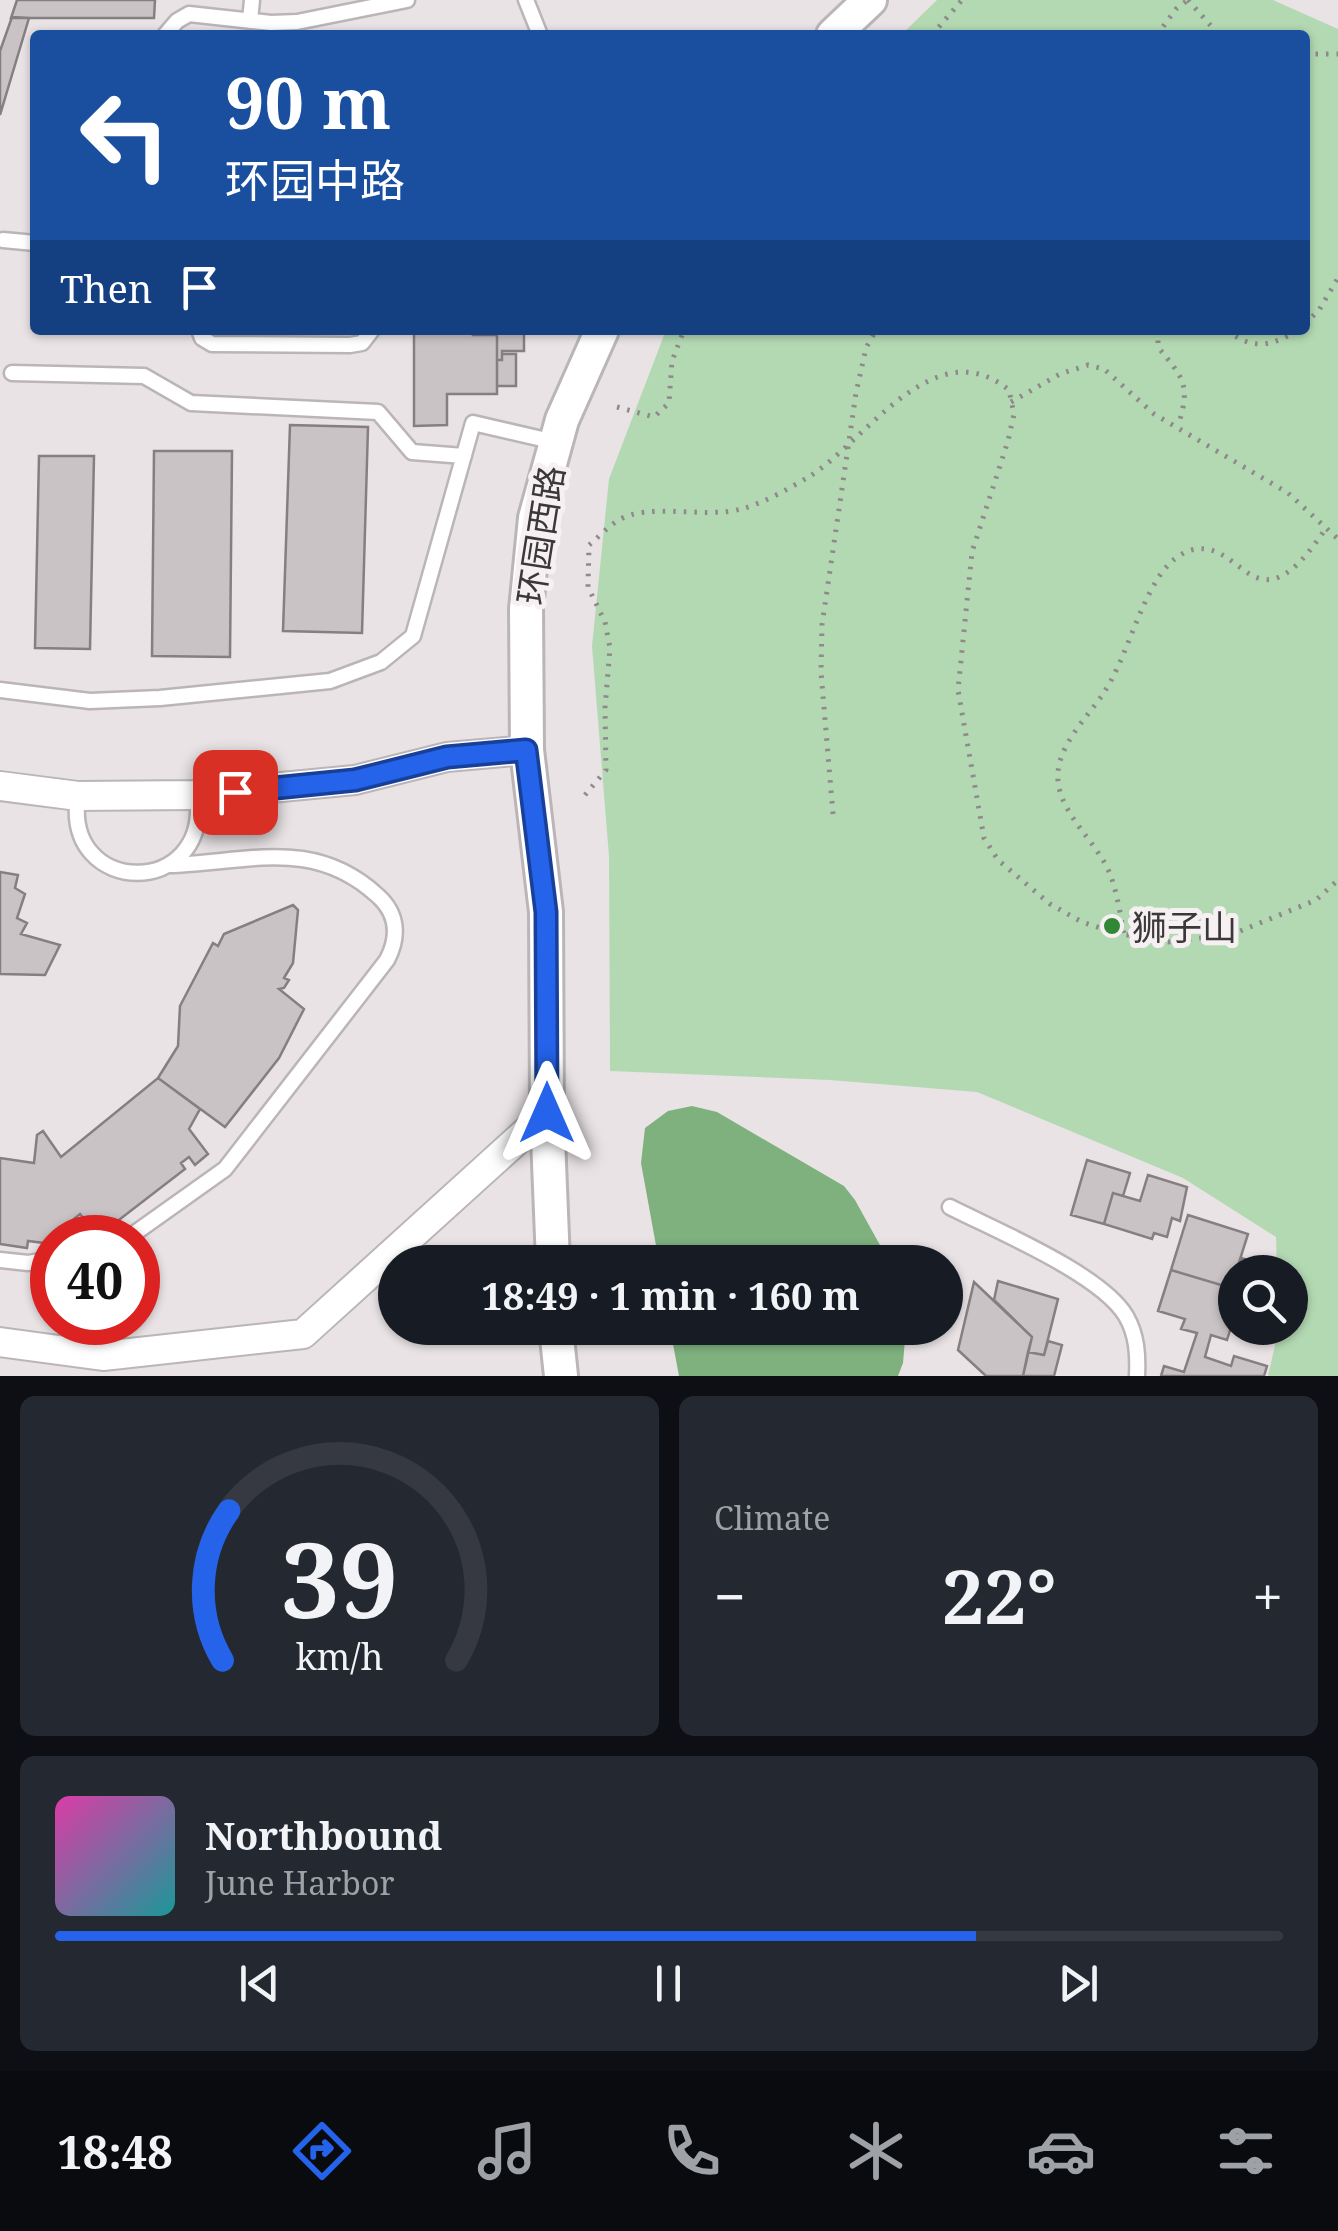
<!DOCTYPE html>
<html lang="en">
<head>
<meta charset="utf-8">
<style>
  :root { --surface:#171b24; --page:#242831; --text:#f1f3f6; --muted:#9ea1a6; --line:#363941; --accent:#2563eb }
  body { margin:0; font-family:"Noto Serif","Noto Sans SC",serif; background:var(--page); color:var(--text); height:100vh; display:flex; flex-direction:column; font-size:38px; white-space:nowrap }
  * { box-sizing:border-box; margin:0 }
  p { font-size:32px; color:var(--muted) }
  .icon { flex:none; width:55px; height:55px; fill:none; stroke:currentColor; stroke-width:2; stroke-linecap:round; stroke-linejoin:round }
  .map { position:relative; height:1376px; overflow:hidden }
  .sheet { display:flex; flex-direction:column; gap:20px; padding:20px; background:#0d0f14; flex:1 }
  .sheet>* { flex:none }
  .top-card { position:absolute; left:30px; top:30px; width:1280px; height:305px; border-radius:10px; box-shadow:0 2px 8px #0004; background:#1a4fa0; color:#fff; overflow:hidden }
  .fabs { position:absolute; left:1218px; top:1255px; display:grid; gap:20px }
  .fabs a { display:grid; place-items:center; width:90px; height:90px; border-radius:50%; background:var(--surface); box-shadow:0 2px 8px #0004; font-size:50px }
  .speed { position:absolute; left:30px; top:1215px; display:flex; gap:20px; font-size:50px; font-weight:700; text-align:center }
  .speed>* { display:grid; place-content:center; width:130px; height:130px; border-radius:50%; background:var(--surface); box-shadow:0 2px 8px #0004; line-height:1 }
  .speed .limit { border:15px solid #d22; background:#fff; color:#111 }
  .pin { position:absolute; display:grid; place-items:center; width:85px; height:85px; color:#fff; margin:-42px; border-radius:20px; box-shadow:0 5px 15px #0006 }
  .me { position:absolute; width:110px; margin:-55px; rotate:0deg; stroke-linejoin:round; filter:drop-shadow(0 0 8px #0008) }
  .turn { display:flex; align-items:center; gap:35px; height:210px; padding:0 30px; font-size:45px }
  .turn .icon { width:130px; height:130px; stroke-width:2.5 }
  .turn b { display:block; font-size:70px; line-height:85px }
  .then { display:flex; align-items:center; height:95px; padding:0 30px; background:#0003; gap:20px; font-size:38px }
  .big { font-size:75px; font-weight:700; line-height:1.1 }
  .sheet .tile { flex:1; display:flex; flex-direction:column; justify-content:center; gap:15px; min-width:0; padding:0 35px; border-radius:15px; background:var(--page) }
  .sheet .dial { align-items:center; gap:0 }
  .dial svg { height:260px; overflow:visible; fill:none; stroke:var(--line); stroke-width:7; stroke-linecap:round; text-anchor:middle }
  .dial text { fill:var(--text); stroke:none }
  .song { display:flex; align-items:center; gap:30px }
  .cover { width:120px; height:120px; border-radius:15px; background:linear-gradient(135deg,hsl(320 70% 55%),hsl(180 70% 35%)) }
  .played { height:10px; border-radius:5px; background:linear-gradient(90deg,var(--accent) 75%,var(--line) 75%) }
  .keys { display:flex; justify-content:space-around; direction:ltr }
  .heat { display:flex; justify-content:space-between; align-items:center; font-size:55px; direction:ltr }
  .sheet .tiles { flex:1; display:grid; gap:20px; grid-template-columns:1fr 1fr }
  .tile:last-child { grid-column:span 2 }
  .trip { position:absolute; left:378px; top:1245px; width:585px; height:100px; border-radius:50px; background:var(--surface); box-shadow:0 2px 8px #0004; font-weight:700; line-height:100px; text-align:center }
  .tabs { display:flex; height:160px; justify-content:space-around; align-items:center; background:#090b0e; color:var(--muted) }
  .tabs .icon { width:70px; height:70px }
  .tabs .active { color:var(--accent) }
  .tabs b { font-size:45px; color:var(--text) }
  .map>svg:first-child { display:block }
</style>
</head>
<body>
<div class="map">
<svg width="1338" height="1376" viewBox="0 0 1338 1376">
  <rect width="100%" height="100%" fill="#e9e3e5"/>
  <path fill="#b3d9b2" d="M937,0H1273L1338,29V1376H1268L1279,1328H1290V1272H1277L1276,1237L1183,1178L977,1092L830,1080L610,1071L609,856L592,646L609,479L666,330H1305V35H901Z"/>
  <path fill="#7eb17e" d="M692,1106L717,1112L844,1186L855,1200L886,1256L893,1262H659L641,1163L645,1128L668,1111Z
    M670,1328H906L903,1363L898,1376H679Z"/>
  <path fill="#c9c3c5" stroke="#857f81" stroke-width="2.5" d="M17,0H155L154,18H11Z
    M12,17L29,18L0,115V51Z
    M414,330H473V335H497V394H447V425L414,426Z
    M487,330H524V351H502V360H497V335H487Z
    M502,354H516V386H497V360H502Z
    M290,425L368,427L362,633L283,631Z
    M154,451H232L230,657L152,656Z
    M39,456H94L90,649L35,648Z
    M0,872L18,875L15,888L25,894L17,918L27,923L21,934L60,945L45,975L0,974Z
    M293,905L298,910L293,963L284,978L289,980L284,988L279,989L304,1009L279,1058L225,1127L158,1078L178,1046L180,1006L213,943L218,946L224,934Z
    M158,1078L200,1109L189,1129L208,1154L195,1165L189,1157L181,1163L185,1169L102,1233L99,1229L95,1232L80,1214L58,1232L59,1238H52V1244L28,1241L27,1248L0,1244V1158L34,1163L37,1135L43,1131L61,1157Z
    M1087,1160L1130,1173L1123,1196L1113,1193L1104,1224L1071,1215Z
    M1148,1175L1187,1187L1180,1221L1172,1218L1167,1237L1154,1233L1152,1239L1104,1224L1113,1193L1140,1201Z
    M1188,1215L1248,1234L1231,1288L1171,1270Z
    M1241,1258L1273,1268L1271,1272H1236Z
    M1171,1270L1231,1288L1235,1276V1314L1227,1340L1211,1335L1205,1357L1231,1366L1234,1356L1267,1366L1264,1376H1161L1164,1366L1184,1372L1197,1333L1181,1329L1185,1319L1158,1311Z
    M998,1281L1058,1299L1044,1355L1028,1352L1032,1337L994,1300Z
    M974,1282L1032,1337L1023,1376H986L958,1350Z
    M1048,1341L1062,1345L1054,1376H1023L1028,1352L1044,1355Z"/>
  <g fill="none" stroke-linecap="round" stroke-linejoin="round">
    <defs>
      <path id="service" d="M526,0L540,35
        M250,21L252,0
        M165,35L177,21L189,14L271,23L297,22L407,0
        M3,240L35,243
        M199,330L202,338L212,344L350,345L362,343L372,330
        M12,373L144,376L191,403L378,412L412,452L464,456
        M0,690L90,701L160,698L330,681L381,662L413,636L473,423L555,442
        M78,796C62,898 212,899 197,795
        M950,1207C995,1230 1101,1274 1126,1316C1137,1335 1138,1355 1137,1376
        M128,1238L225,1169L387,960C399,937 398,914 378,896C313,836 247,863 169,865
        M0,1260L28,1263L52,1259"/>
      <path id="minor" d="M0,786L78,796L197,795L355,780L447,757L527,750
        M0,1342L103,1356L303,1334L547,1113"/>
      <path id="tertiary" d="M833,35L870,0
        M553,1262L547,1113L546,912L527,750L526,609L535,518L556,442L562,420L602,330
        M556,1328L561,1376"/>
    </defs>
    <use href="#service" stroke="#bbb5b7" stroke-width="19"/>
    <use href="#minor" stroke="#bbb5b7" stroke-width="32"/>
    <use href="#tertiary" stroke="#bbb5b7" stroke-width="38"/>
    <path stroke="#8e8a8c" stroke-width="5" stroke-dasharray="2.5 8" stroke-linecap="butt" d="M1188,0L1219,35
      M932,35L962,0
      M1157,35L1176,9L1188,0
      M1305,54H1338
      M1305,324L1319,310L1338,278
      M1158,330V347C1184,379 1191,385 1178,426
      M1227,330C1253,351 1271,346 1299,330
      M1011,402L1060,374L1088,365L1104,369L1154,414L1288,493L1338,539
      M617,407L654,417L669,403L672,361L684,330
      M585,795L606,770L605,708L610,648L605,622L588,587L589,545C599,537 608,526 619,520C648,502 706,519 741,509C764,503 790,488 810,476C866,441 934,329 1009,390L1014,414L1008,441L972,552L958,690L984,838L998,860L1050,904L1082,922L1116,933L1168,942L1233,934L1316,900L1338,880
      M833,814L821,672L822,625L856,393L866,348L876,330
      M1124,933C1120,914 1117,892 1110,874C1097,842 1061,815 1058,781C1055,748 1086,719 1103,694C1128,657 1140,595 1169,564C1172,560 1183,553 1188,551C1244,532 1252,640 1326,528"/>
    <use href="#service" stroke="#fff" stroke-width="14"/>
    <use href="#minor" stroke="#fff" stroke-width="28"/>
    <use href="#tertiary" stroke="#fff" stroke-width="32"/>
  </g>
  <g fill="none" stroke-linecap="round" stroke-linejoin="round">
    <defs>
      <path id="route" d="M235,792L355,780L447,757L526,750L546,912L547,1113"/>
    </defs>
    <use href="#route" stroke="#184099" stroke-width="25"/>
    <use href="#route" stroke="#2563eb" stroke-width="18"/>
  </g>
  <circle fill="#308736" stroke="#f6f0f3" stroke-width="4" cx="1112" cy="926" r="10"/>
  <g text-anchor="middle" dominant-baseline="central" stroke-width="10" stroke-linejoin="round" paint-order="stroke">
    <g font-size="35" fill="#3a3839" stroke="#f6f0f3">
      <text transform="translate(540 535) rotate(-81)">环园西路</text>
    </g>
    <g font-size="35" fill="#3a3839" stroke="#f6f0f3" text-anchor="start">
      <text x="1132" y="926">狮子山</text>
    </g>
  </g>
</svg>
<div class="fabs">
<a><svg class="icon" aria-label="search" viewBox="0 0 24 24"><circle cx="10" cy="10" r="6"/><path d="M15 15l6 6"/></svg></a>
</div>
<div class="speed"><div class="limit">40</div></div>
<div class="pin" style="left:235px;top:792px;background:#d93025"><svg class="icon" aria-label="arrive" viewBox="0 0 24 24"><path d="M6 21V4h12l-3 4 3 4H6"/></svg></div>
<svg class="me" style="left:547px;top:1113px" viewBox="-20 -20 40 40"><path d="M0-17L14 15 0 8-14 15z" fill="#2563eb" stroke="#fff" stroke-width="4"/></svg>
<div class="trip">18:49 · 1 min · 160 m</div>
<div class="top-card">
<div class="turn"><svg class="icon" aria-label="left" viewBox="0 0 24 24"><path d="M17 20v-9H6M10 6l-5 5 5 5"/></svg><div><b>90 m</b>环园中路</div></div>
<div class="then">Then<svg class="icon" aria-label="arrive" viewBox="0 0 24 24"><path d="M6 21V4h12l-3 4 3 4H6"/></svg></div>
</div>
</div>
<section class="sheet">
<div class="tiles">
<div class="tile dial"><svg viewBox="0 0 100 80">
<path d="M14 69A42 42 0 1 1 86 69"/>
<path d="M14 69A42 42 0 0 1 16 23" stroke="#2563eb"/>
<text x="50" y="56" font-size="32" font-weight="700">39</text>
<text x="50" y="72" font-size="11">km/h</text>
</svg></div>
<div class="tile"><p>Climate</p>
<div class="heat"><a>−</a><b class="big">22°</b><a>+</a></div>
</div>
<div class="tile">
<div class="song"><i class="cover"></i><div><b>Northbound</b><p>June Harbor</p></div></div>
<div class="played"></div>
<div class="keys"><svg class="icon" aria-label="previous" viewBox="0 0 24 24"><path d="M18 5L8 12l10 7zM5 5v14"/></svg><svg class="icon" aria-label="pause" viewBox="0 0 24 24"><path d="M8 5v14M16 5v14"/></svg><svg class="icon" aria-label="next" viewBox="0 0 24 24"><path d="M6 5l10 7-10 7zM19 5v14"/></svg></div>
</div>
</div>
</section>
<nav class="tabs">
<b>18:48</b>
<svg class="icon active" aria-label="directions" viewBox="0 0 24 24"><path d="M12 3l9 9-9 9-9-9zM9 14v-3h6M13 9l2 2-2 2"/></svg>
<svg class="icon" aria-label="music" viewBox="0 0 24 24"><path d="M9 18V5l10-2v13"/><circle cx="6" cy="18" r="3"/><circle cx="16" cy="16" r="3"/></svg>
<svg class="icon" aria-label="phone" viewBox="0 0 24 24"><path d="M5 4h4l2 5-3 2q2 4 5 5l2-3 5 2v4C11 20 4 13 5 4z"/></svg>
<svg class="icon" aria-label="climate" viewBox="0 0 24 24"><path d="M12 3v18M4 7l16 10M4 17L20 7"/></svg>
<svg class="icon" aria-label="car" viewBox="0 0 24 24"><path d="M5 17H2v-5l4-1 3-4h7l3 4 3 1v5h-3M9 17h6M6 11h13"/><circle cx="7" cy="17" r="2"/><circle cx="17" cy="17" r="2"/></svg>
<svg class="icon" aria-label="filters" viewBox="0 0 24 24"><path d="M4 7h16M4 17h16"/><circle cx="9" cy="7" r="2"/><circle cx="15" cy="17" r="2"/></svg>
</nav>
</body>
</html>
